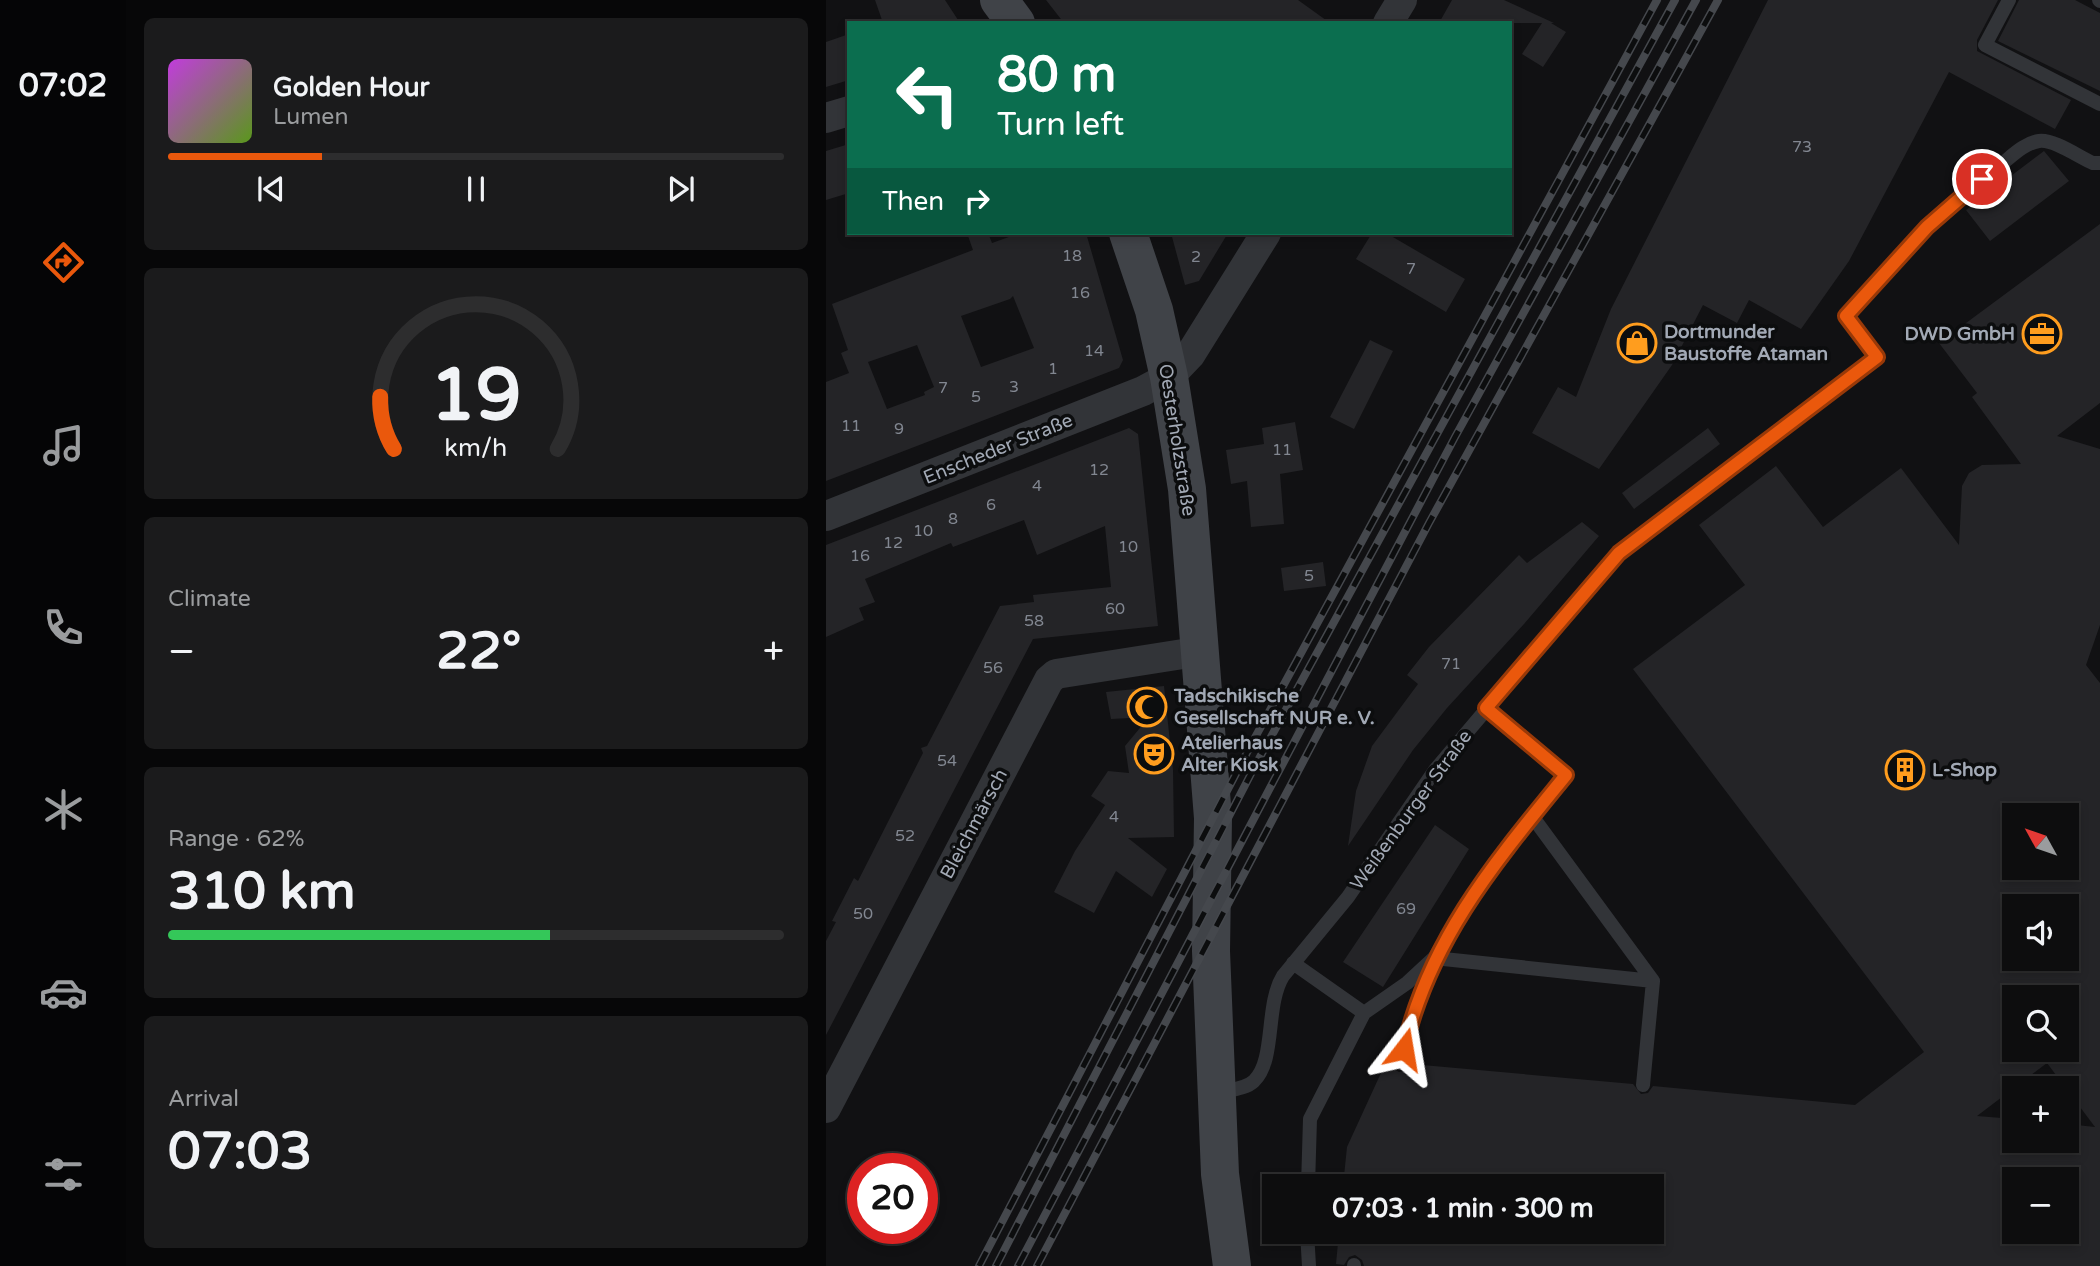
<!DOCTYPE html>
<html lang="en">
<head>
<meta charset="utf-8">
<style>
  :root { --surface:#0d0d0e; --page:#1b1b1c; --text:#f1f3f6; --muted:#9a9c9e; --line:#2d2d2e; --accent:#ea580c }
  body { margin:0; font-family:"Varela Round",sans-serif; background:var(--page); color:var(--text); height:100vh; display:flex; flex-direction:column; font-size:26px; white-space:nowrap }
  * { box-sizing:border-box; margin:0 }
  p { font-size:23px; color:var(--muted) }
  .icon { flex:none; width:38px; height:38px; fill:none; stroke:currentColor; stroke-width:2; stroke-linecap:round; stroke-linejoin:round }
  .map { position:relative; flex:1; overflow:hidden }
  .panel { display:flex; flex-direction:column; gap:18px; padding:18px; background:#070708; width:700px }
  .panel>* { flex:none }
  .hud { position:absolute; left:21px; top:21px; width:665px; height:214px; border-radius:0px; box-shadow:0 4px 10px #0003,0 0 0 2px var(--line); background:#0b6e4f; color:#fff; overflow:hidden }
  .needle { width:46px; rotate:310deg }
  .tools { position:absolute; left:1176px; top:803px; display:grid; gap:14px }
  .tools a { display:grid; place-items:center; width:77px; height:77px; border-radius:0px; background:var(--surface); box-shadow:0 4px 10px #0003,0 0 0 2px var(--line); font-size:35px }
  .speed { position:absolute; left:21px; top:1153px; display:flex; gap:14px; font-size:35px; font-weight:700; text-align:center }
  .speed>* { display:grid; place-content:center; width:91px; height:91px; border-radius:50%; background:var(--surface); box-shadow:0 4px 10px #0003,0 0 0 2px var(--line); line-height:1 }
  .speed .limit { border:10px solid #d22; background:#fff; color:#111 }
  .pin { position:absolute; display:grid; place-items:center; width:60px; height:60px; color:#fff; margin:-30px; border:4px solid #fff; border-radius:50%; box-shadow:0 2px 7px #0007 }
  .me { position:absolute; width:77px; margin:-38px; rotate:14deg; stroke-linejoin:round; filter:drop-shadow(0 0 5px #0008) }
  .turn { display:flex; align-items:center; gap:24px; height:147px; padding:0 35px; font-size:32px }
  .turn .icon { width:91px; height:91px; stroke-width:2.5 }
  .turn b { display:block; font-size:49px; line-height:60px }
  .then { display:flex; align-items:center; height:66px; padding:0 35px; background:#0003; gap:14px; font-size:26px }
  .big { font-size:52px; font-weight:700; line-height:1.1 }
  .panel .tile { flex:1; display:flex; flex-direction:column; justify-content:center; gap:10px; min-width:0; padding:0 24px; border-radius:10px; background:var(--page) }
  .panel .dial { align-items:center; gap:0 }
  .dial svg { height:182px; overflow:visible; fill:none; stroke:var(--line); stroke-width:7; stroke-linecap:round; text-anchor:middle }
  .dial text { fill:var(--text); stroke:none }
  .song { display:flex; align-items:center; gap:21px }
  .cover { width:84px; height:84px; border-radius:10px; background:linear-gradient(135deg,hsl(290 70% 55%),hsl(90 70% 35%)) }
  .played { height:7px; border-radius:4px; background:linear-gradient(90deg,var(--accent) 25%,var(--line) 25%) }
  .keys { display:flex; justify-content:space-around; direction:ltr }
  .heat { display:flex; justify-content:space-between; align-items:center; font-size:38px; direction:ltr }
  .charge { height:10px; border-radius:5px; background:linear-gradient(90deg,#34c759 62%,var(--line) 0) }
  .trip { position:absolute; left:436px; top:1174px; width:402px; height:70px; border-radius:0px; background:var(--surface); box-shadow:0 4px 10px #0003,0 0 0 2px var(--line); font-weight:700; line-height:70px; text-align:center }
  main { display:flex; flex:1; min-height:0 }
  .tabs { display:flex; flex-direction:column; width:126px; justify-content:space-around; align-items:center; background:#050506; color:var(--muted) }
  .tabs .icon { width:49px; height:49px }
  .tabs .on { color:var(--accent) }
  .tabs b { font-size:32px; color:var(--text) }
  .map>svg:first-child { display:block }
</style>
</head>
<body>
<main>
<nav class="tabs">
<b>07:02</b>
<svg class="icon on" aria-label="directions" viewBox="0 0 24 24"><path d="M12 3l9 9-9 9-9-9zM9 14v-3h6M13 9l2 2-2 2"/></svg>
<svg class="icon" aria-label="music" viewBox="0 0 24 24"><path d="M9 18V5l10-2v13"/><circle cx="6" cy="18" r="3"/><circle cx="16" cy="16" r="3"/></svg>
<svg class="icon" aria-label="phone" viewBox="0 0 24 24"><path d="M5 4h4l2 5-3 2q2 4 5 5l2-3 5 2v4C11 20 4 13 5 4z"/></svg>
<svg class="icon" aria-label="climate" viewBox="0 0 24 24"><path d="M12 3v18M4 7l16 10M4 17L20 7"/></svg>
<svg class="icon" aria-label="car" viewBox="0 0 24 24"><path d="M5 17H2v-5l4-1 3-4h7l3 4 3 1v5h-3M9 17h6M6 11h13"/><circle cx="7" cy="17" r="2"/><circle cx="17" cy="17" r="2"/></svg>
<svg class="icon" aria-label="filters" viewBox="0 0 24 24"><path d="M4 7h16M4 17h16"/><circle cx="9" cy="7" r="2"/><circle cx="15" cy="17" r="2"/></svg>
</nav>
<section class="panel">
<div class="tile">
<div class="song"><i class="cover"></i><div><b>Golden Hour</b><p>Lumen</p></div></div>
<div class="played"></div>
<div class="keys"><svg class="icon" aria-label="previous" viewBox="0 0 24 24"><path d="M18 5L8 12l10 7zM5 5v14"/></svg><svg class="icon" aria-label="pause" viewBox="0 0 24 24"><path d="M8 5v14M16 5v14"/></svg><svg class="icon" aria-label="next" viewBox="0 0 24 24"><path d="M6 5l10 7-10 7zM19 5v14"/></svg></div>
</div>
<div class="tile dial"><svg viewBox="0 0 100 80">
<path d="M14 69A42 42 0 1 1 86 69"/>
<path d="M14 69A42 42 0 0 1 8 46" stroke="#ea580c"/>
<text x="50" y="56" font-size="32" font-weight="700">19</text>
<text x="50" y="72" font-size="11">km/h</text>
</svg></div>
<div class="tile"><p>Climate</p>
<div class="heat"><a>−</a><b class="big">22°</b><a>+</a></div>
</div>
<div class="tile"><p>Range · 62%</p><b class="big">310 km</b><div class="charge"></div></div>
<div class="tile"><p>Arrival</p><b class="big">07:03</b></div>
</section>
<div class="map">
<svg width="1274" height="1266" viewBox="0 0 1274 1266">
  <rect width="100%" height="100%" fill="#111113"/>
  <path fill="#242427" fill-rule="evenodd" d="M49,0H119L134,23H57Z
    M220,0H472L504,23H238Z
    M626,0H678L728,23H725L740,32L717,67L696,54L716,23H613Z
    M942,0H1172L1151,40V51L1245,100L1229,129L1123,72L1023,261L975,329L923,300L911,323L877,305L846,365L773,469L706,433L732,387L750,397L785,309Z
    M1193,0H1249L1274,13V91L1172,41Z
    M23,34V80L0,87V42Z
    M23,144V193L0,200V151Z
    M1218,151L1243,181L1164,241L1140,210Z
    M1274,224V403L1231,436L1274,449V625L1260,665L1274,683V1266H538L536,1260L529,1255L523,1257L518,1265L510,1264L513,1232H826V1186H517L521,1147L560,1062H566L568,1069L573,1072L581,1070L585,1064L807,1084L815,1094L822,1093L827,1086L1029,1105L1098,1052L807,669L919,585L873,525L950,466L997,527L1075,468L1133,545L1136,486L1143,473L1156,465L1195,464L1146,397L1151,393L1113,343ZM1188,816H1241V868H1188ZM1188,906H1241V959H1188ZM1188,998H1241V1050H1188ZM1221,1063L1269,1127L1241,1124V1141H1188V1119L1151,1116ZM1188,1180H1241V1232H1188Z
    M141,233H162L166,243L194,233H260L297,360L293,368L0,481V382L23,373L15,353L22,350L6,304L147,250ZM187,296L208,348L155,367L135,316L184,299ZM91,345L108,387L98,392L99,395L61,409L42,362Z
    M345,233H402L373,281L359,285Z
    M546,233H560L639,279L620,312L530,259Z
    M544,340L567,351L528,429L504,417Z
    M469,422L477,470L454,474L458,524L425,527L421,481L405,484L400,450L438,444L436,428Z
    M303,428L312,434L332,626L207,639L0,1035V941L10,922L6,921L28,878L32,881L97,753L95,748L101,746L174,606L208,602L207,595L285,587L279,526L211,555L198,520L127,547L125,543L39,579L49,602L33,608L38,620L0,637V545Z
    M882,428L894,444L808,509L796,493Z
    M756,522L773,536L698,624L621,708L587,750L522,846L530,791L546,746L592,684L581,675L603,647L693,555L701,563Z
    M497,562L500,586L458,591L455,568Z
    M338,686L347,770L348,837L302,838L341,869L326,897L290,871L268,913L228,892L249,851L279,805L265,796L282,771L303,773L299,746L323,717L285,719L280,692Z
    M609,825L643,849L557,987L517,962Z"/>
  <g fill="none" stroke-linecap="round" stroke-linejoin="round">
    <path stroke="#323438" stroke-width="14" d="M1183,0L1159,45L1274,104
      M1273,0L1274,1
      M706,816L827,981L817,1085
      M467,963L538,1013L581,983L608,958L662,872L740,775L661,708
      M575,1063L590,1003L608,958L827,981
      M392,1093C403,1090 420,1089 428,1081C450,1060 439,1005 457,976L522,897L609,770L793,553L1051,357L1020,316C1068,260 1117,208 1177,163C1187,155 1199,143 1213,141C1228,139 1253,157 1267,163H1274
      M482,1186L484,1119L538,1013
      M481,1232L483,1266
      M528,1266V1265"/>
    <path stroke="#323438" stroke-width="30" d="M562,23L576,0
      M0,118L23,111
      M0,516L317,391L343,377L364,355L440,233
      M0,1108L223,680L230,674L376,651"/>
    <path stroke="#404348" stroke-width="38" d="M173,0L190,23
      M302,233L328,310L343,377L361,489L387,818L385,951L394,1174L406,1266"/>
    <defs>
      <path id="rail" d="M153,1266L426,743L831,0
        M170,1266L429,766L849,0
        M192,1266L629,437L870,0
        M211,1266L603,523L892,0"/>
    </defs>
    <use href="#rail" stroke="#45484d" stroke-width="8"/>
    <use href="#rail" stroke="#0c0d0e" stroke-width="5" stroke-dasharray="16" stroke-linecap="butt"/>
  </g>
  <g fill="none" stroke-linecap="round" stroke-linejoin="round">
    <defs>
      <path id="route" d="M578,1049C604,938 670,861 740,775L660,708L793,553L1051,357L1020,316L1101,227L1156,179"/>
    </defs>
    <use href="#route" stroke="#983908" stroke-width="18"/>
    <use href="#route" stroke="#ea580c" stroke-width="12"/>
  </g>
  <defs>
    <symbol id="office-ring" viewBox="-11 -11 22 22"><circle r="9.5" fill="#0c0d0e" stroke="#ff9d1e" stroke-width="1.5"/><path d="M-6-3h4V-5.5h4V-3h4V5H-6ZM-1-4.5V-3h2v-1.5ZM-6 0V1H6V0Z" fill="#ff9d1e"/></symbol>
    <symbol id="shop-ring" viewBox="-11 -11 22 22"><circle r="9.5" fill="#0c0d0e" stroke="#ff9d1e" stroke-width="1.5"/><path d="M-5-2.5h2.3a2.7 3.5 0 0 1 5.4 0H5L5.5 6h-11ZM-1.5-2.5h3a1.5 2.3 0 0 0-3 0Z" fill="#ff9d1e"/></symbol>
    <symbol id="mosque-ring" viewBox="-11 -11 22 22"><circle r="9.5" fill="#0c0d0e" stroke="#ff9d1e" stroke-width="1.5"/><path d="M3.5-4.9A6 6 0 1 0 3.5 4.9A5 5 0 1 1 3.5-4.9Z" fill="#ff9d1e"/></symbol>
    <symbol id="theatre-ring" viewBox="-11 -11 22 22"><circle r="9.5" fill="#0c0d0e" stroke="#ff9d1e" stroke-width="1.5"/><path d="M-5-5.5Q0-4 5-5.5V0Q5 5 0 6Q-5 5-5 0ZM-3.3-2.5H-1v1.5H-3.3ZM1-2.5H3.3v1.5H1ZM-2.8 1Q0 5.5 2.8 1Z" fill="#ff9d1e"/></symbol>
    <symbol id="building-ring" viewBox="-11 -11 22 22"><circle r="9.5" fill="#0c0d0e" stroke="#ff9d1e" stroke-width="1.5"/><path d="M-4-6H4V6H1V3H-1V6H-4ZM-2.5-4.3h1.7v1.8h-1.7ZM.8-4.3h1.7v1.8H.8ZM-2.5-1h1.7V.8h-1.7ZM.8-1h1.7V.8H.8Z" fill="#ff9d1e"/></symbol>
  </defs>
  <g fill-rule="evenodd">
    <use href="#office-ring" x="1194" y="312" width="44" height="44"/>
    <use href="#shop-ring" x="789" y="321" width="44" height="44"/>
    <use href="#mosque-ring" x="299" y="685" width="44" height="44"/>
    <use href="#theatre-ring" x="306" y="732" width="44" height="44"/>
    <use href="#building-ring" x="1057" y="748" width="44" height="44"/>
  </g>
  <g text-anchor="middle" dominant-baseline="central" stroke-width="7" stroke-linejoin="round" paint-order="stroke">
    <g font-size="16" fill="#828791">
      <text x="976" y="147">73</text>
      <text x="246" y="256">18</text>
      <text x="370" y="257">2</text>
      <text x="585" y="269">7</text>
      <text x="254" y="293">16</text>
      <text x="268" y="351">14</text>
      <text x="227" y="369">1</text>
      <text x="188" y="387">3</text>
      <text x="117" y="388">7</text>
      <text x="150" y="397">5</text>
      <text x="25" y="426">11</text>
      <text x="73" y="429">9</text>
      <text x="456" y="450">11</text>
      <text x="273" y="470">12</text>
      <text x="211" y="486">4</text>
      <text x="165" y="505">6</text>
      <text x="127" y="519">8</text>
      <text x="97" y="531">10</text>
      <text x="67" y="543">12</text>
      <text x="302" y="547">10</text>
      <text x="34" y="556">16</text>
      <text x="483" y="576">5</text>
      <text x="289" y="609">60</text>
      <text x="208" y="621">58</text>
      <text x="625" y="664">71</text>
      <text x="167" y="668">56</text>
      <text x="121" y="761">54</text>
      <text x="288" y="817">4</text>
      <text x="79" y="836">52</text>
      <text x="580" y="909">69</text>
      <text x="37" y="914">50</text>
    </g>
    <g font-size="19" font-weight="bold" fill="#a2a9b5" stroke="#0c0d0e" text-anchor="start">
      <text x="838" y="332">Dortmunder<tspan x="838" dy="22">Baustoffe Ataman</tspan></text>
      <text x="1189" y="334" text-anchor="end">DWD GmbH</text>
      <text x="348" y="696">Tadschikische<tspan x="348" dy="22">Gesellschaft NUR e. V.</tspan></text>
      <text x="355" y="743">Atelierhaus<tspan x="355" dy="22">Alter Kiosk</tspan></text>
      <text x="1106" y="770">L-Shop</text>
    </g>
    <g font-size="19" fill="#a2a9b5" stroke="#0c0d0e">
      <text transform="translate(351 440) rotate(81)">Oesterholzstraße</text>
      <text transform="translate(172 449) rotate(-22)">Enscheder Straße</text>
      <text transform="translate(585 810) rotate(-54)">Weißenburger Straße</text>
      <text transform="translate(148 824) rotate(-62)">Bleichmärsch</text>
    </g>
  </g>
</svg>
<div class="tools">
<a><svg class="needle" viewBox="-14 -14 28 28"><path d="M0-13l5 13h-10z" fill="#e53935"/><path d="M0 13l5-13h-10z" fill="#9a9c9e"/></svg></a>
<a><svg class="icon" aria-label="sound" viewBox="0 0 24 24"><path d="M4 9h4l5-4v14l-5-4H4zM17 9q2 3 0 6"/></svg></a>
<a><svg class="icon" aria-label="search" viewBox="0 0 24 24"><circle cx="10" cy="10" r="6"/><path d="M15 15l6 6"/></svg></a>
<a>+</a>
<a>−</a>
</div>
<div class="speed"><div class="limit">20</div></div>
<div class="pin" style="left:1156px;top:179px;background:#d93025"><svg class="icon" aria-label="arrive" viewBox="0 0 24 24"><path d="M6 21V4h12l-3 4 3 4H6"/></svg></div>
<svg class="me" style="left:578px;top:1049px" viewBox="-20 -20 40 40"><path d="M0-17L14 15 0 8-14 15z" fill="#ea580c" stroke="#fff" stroke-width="4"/></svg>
<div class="trip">07:03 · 1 min · 300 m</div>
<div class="hud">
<div class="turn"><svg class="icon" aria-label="left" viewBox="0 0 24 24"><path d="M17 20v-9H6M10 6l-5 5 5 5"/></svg><div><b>80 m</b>Turn left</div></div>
<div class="then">Then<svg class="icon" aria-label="right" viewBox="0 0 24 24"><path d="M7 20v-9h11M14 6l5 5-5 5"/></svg></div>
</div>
</div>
</main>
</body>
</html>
